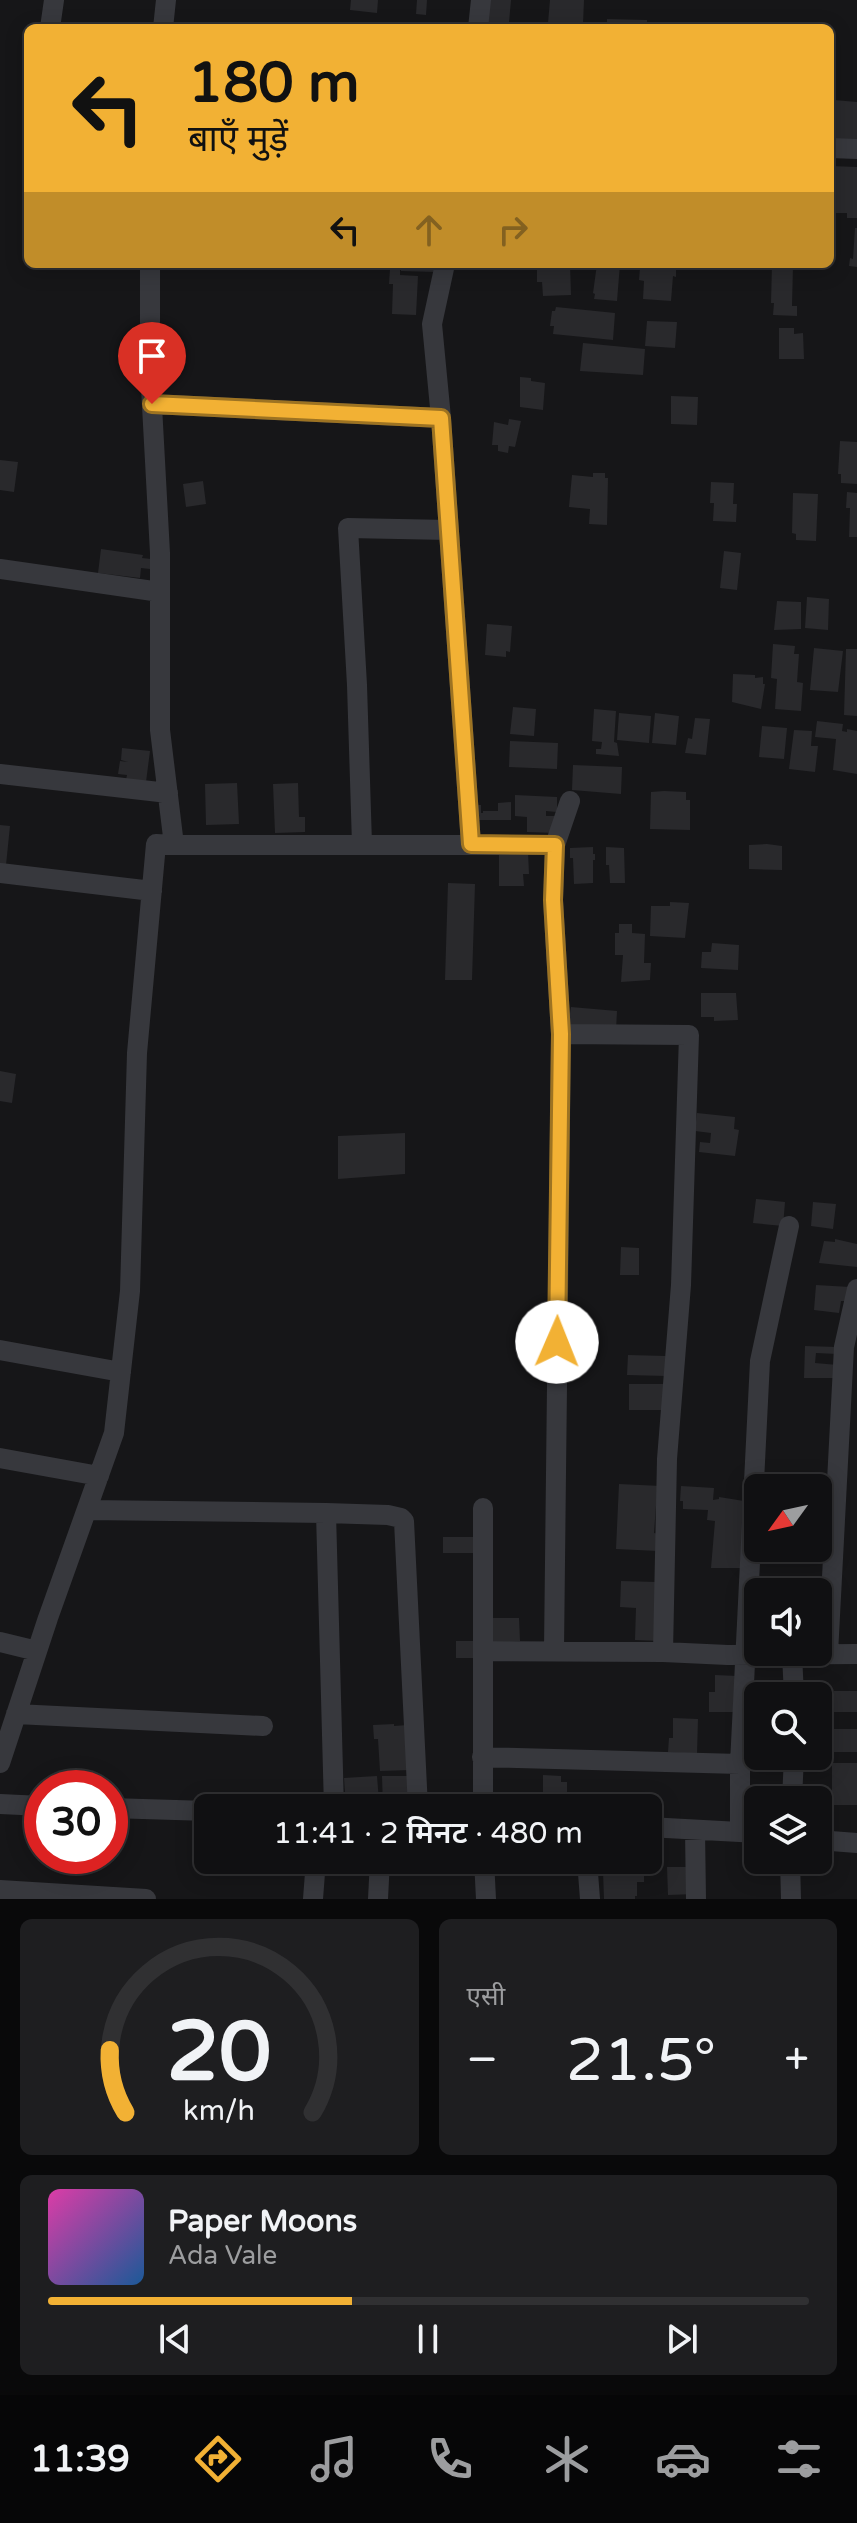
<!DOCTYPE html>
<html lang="hi">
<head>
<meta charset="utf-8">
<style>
  :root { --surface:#101012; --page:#1e1e20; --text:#f1f3f6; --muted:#9c9d9f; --line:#303032; --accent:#f2b134 }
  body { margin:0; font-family:"Varela Round","Noto Sans Devanagari",sans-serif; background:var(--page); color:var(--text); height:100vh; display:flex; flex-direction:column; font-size:30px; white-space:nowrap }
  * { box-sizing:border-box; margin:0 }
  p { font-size:26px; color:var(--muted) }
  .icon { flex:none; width:44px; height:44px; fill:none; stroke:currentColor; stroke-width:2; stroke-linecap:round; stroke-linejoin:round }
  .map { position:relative; height:1899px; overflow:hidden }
  .details { display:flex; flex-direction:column; gap:20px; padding:20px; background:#09090a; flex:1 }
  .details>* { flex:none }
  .top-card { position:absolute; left:24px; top:24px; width:810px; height:244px; border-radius:12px; box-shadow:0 4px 20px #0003,0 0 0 2px var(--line); background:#f2b134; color:#111; overflow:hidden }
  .needle { width:52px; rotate:237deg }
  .controls { position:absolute; left:744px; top:1474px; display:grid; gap:16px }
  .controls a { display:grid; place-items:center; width:88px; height:88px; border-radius:12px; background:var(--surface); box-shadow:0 4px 20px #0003,0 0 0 2px var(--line); font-size:40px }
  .speed { position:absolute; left:24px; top:1770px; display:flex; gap:16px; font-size:40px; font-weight:700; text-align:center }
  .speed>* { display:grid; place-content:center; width:104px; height:104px; border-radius:50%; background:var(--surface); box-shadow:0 4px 20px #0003,0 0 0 2px var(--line); line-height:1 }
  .speed .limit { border:12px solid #d22; background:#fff; color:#111 }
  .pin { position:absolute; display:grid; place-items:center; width:68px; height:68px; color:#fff; margin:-82px -34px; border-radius:50% 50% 50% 0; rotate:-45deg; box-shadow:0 0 8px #0007 }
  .pin .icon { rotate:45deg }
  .me { position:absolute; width:88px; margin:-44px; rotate:1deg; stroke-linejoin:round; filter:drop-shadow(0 0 6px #0008) }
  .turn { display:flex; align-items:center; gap:28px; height:168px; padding:0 32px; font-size:36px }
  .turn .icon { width:104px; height:104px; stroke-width:2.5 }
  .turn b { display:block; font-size:56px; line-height:68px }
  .lanes { display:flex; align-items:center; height:76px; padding:0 32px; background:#0003; justify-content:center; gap:40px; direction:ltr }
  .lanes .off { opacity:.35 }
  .big { font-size:60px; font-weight:600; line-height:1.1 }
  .details .tile { flex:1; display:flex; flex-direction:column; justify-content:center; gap:12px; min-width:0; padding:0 28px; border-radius:12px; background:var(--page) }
  .details .dial { align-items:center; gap:0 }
  .dial svg { height:208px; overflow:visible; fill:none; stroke:var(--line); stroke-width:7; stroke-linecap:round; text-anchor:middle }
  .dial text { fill:var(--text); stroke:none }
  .song { display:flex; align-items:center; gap:24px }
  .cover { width:96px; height:96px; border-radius:12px; background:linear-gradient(135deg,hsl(320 70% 55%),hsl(210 70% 35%)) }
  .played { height:8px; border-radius:4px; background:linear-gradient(90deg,var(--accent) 40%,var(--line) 40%) }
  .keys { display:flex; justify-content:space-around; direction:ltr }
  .heat { display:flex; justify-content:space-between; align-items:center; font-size:44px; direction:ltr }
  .details .tiles { flex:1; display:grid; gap:20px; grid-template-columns:1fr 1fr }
  .tile:last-child { grid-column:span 2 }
  .trip { position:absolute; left:194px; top:1794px; width:468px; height:80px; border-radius:12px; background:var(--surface); box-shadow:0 4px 20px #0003,0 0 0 2px var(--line); font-weight:600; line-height:80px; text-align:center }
  .tabs { display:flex; height:128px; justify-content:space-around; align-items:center; background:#060607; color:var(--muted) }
  .tabs .icon { width:56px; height:56px }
  .tabs .on { color:var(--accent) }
  .tabs b { font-size:36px; color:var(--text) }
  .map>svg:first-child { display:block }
</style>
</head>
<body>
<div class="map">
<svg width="857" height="1899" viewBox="0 0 857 1899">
  <rect width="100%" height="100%" fill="#161618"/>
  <path fill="#29292c" d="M351,0H378L377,13L350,10Z
    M417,0H427L426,15L416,14Z
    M488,0H511L509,22H488Z
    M550,0H584L583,24L548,23Z
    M607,19L647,20V28H607Z
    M834,100L857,102V143L833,141Z
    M830,166L857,167V218H847V213H830Z
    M855,228H857V267L849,266L850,258L853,259Z
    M381,264H437V272L401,271V269L381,267Z
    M542,264H570L571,295L543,296L542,282H537V269H542Z
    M597,264H620L617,301L594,299L595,294L593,293Z
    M772,264H791L793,266L792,306H797V316L773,315L774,303H771Z
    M640,268L676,269V277L673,276L671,301L643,299L644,281L639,280Z
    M390,269L400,270V275L418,276L416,315L392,314L393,284H389Z
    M556,307L615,313L613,340L553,334L554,326H550L552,311H555Z
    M647,321L677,322L675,348L645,346Z
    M779,328H794V334L803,333L804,359H779Z
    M583,343L645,349L643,375L580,371Z
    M520,377L531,378V381L545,383L543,410L520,407Z
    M671,396L698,397L697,425L671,424Z
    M509,419L521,421L515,447L509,446L508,453L498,451V445H492L494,422L508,425Z
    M840,441L857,442V484L841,483V474H838Z
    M0,460L18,462L14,492L0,490Z
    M593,473H605V478H608L607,525L589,524L590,509L569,507L572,475L593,477Z
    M203,481L206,504L186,507L183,484Z
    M711,482L734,483L733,504H737L736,522L713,521L714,503H710Z
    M847,492L857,493V537H849L850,508H846Z
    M793,493L818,494L816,541L796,540V534L792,533Z
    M101,549L143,555L142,558L151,559L150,569L141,568L140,578L98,573Z
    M724,551L741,553L737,590L720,588Z
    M807,597L829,599L828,630L805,628Z
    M777,601L801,602V629L774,630Z
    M487,624L512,626L510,652L506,651V657L485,655Z
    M773,644L795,646L794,654H799L797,682L803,683L801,711L775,709L777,679L771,678Z
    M814,648L843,651L838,692L810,690Z
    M846,649H857V716L844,715Z
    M733,674L755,675V678L763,677V684H765L761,709L732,702Z
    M513,707L536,709L534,736L510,734Z
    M594,709L616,711L614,742L617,743L619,756L596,754V749H601L602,742L592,741Z
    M619,713L651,716L649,743L617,740Z
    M655,713L679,716L676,745L652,743Z
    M695,718L710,719L706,755L685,753L688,738L692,739Z
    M817,721L843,724L842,731L847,732V729L857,731V774L833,770L836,739L815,737Z
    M762,726L787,728L784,759L759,757Z
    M794,730L812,731L811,746H818L815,772L789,769Z
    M510,741L558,743L557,769L509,767Z
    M122,748L150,751L146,782L126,780L127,775L118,774L120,761L128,762L121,760Z
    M573,765L622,767L621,794L572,790Z
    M237,783L239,824L206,825L205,784Z
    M298,783L299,817H305V832L275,833L273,784Z
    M664,791L686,792V800H690V830L650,829L651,792Z
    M515,795L557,797V812L546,811V816H558L557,833L527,832V817L515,816Z
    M511,802V820H477V805H481V813H483V811H498V803Z
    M0,825L10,826L6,865L0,864Z
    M767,844L782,846V870L749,869V845Z
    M593,847V854H595V860H593V883L574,884L573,858H570V848Z
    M606,847L624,848L625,883H610L609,865H606Z
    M528,852L529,874H523L524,886H499V854Z
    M448,883L475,884L472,980H445Z
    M670,902L689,903L685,938L650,936L651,906H670Z
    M619,924H632V933L645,934L644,963H651L650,980L621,982L623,955H615V933H619Z
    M712,943L739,945L738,970L701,968L702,952H711Z
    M701,993H736L738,1020L714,1021V1017H701Z
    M571,1007L617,1011L616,1030L567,1025V1013H570Z
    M0,1071L16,1074L12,1103L0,1101Z
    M697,1113L735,1117L734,1129L739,1130L735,1156L699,1152L700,1142L710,1143L711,1133L695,1131Z
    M405,1133V1174L338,1179V1136Z
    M756,1199L785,1202L783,1226L753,1223Z
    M813,1202L836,1204L833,1229L811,1226Z
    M835,1239L857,1244V1267L819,1263L824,1241L835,1242Z
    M621,1247L639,1248V1275H620Z
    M816,1285L850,1287L849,1301H841L839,1313L814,1310Z
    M805,1346L837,1347V1354L816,1353L815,1363L838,1365V1378H804Z
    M628,1355L666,1356L667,1376L627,1375Z
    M629,1384H663V1410H629Z
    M763,1473H804V1488H767V1481H763Z
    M619,1484L661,1486L660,1506H656L654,1533L659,1534L658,1551L616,1549Z
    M681,1486L714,1488L713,1500L719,1499V1497L744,1501L745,1568H711L715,1521L707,1520L708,1510L683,1509V1501H680Z
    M443,1537H478V1553H443Z
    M818,1537L828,1538V1558H793V1548H818Z
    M621,1581L656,1582L661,1641L635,1640L636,1608L620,1607Z
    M491,1618H519L520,1641L492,1642Z
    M456,1641H479V1658H456Z
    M715,1675L737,1676L738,1712H709V1692H715Z
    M834,1691H857V1712H834Z
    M818,1711H831L832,1728H818Z
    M673,1718L698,1719L697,1754L668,1752L669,1738H673Z
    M394,1724V1726L408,1725L411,1770L380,1771L378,1739H374L373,1725Z
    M833,1729H857V1752H833Z
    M832,1763H857V1805H832Z
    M543,1775L561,1776V1782H567V1793H563V1803H567L566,1808H543Z
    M377,1776L379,1801H376L377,1808H346L344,1778Z
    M382,1776H411V1808H383Z
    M667,1867H696V1894L668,1895Z
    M603,1871L644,1872V1882H637V1896H635V1899H604Z"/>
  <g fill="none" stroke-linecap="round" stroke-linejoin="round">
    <path stroke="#37383d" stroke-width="20" d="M50,28L54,0
      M163,28L166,0
      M478,28L481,0
      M830,148L857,149
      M152,404L441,418L471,844
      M441,418L432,324L445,264
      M0,569L160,592
      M0,774L168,793
      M362,844L357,685L348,528L449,530
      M174,845H555L570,801
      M555,845L553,900L561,1034L689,1035L681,1285L667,1459L663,1652L728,1655L857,1654
      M0,873L152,891
      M0,1350L121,1372
      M0,1458L99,1476
      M483,1508V1808
      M87,1510L326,1513L334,1808
      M326,1513L388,1515L401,1518L404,1521L418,1808
      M0,1642L37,1651
      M554,1650L561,1034
      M483,1651L663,1652
      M792,1654L794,1696
      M828,1654L844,1347L857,1289
      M16,1714L263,1726
      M482,1757L740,1764L760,1361L789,1226
      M0,1763L48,1618L114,1433L130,1291L137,1053L156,844L174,845L160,730V553L150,369V264
      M740,1764V1831
      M792,1800L794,1756
      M0,1804L42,1806
      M110,1808L208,1811
      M648,1827L758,1833
      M695,1830L696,1899
      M818,1840L857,1843
      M484,1860L486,1899
      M587,1860L590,1899
      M790,1860L791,1899
      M0,1890L146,1899
      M313,1899L316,1860
      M378,1899L380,1860"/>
  </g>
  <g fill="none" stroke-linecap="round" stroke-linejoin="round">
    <defs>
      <path id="route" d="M152,404L441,418L471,844L555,845L553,900L561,1034L557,1342"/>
    </defs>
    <use href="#route" stroke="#9d7322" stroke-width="20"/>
    <use href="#route" stroke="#f2b134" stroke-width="14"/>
  </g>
</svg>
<div class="controls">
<a><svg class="needle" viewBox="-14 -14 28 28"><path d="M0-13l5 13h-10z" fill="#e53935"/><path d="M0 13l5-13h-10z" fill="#9c9d9f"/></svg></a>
<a><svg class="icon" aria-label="sound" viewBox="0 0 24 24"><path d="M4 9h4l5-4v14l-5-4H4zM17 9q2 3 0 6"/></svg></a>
<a><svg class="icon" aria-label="search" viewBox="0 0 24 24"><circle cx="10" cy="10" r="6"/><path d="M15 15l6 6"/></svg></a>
<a><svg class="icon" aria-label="layers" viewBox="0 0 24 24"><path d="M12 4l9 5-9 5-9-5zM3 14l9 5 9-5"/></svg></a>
</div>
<div class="speed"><div class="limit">30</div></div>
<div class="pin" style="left:152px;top:404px;background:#d93025"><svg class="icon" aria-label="arrive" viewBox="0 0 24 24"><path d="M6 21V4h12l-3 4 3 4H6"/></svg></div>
<svg class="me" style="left:557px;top:1342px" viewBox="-20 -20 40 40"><circle r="19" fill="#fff"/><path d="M0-13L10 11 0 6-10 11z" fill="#f2b134"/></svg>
<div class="trip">11:41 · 2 मिनट · 480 m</div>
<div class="top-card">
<div class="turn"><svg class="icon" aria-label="left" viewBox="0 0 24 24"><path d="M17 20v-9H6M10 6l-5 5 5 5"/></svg><div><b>180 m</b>बाएँ मुड़ें</div></div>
<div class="lanes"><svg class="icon" aria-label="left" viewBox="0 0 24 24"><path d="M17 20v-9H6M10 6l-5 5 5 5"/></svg><svg class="icon off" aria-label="ahead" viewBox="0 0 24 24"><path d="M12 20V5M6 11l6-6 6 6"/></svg><svg class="icon off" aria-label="right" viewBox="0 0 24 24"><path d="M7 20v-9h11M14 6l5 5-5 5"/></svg></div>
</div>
</div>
<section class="details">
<div class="tiles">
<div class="tile dial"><svg viewBox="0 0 100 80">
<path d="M14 69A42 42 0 1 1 86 69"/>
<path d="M14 69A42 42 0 0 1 8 45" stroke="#f2b134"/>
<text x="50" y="56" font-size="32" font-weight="700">20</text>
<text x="50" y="72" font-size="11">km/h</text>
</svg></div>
<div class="tile"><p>एसी</p>
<div class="heat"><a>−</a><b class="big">21.5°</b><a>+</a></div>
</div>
<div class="tile">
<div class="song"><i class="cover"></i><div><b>Paper Moons</b><p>Ada Vale</p></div></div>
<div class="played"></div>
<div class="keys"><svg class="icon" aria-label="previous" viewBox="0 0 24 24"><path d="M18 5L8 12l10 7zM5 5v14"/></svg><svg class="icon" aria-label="pause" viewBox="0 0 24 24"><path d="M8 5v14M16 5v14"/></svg><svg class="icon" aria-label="next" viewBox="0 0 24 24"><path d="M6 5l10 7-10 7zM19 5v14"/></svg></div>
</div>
</div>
</section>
<nav class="tabs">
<b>11:39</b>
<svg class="icon on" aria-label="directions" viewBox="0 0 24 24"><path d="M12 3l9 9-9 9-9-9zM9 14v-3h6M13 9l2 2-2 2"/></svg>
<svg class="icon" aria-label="music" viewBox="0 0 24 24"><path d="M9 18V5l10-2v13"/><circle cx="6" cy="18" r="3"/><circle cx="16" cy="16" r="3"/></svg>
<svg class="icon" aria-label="phone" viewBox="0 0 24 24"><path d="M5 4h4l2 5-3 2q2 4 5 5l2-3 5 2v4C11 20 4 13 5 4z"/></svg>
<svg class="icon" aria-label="climate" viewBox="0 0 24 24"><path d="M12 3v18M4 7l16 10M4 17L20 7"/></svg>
<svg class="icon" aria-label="car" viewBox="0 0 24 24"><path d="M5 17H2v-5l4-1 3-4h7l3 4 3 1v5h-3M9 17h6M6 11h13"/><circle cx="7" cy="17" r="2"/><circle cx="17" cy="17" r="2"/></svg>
<svg class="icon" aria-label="filters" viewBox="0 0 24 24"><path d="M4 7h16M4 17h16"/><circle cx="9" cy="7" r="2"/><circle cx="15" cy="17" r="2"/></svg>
</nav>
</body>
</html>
